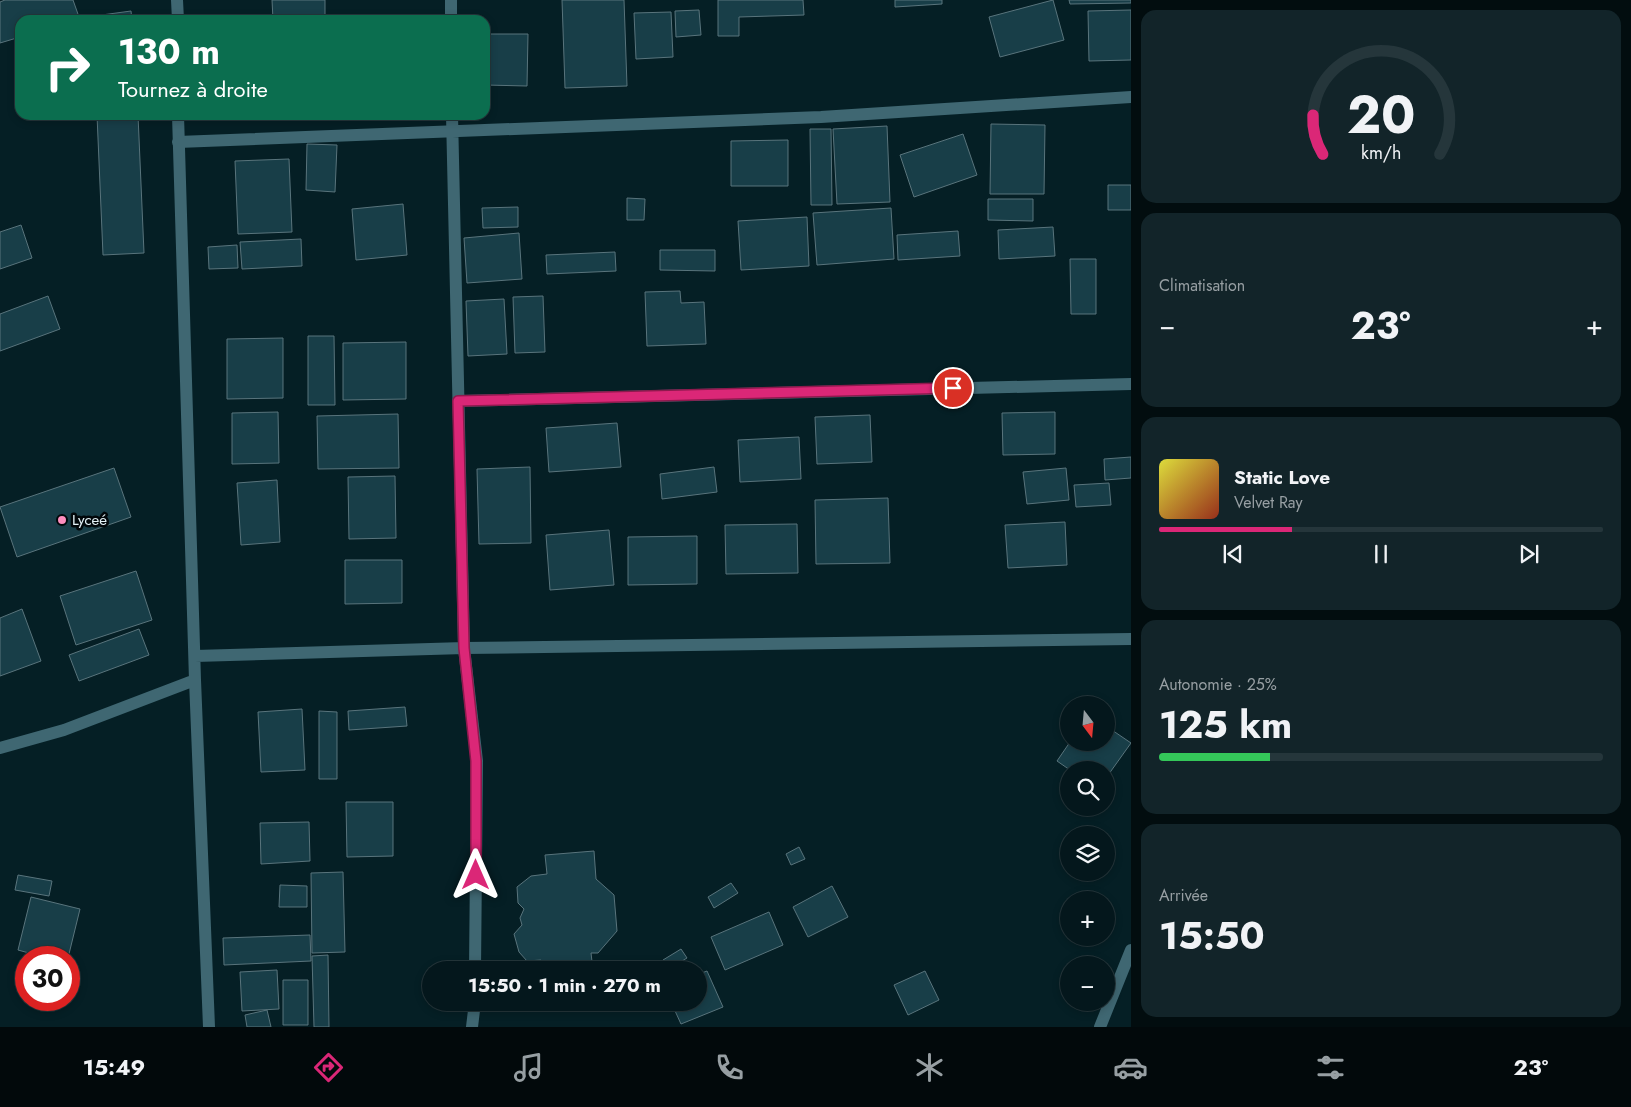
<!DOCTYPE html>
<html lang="fr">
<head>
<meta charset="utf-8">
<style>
  :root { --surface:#04171c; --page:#122429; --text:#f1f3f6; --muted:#979fa3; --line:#25363b; --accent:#db2777 }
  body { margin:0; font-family:Jost,sans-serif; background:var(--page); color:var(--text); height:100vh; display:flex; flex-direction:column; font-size:19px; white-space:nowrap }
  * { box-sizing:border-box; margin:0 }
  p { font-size:16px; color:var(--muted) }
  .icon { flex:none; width:28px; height:28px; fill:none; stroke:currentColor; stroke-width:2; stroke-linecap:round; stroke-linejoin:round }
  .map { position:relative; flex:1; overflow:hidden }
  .sheet { display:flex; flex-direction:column; gap:10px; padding:10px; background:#020d0f; width:500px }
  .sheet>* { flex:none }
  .banner { position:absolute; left:15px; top:15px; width:475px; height:105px; border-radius:15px; box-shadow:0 2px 8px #0003,0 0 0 1px var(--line); background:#0b6e4f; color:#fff; overflow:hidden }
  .needle { width:32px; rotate:164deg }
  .buttons { position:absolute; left:1060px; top:696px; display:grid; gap:10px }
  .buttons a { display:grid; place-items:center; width:55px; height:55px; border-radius:50%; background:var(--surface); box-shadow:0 2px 8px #0003,0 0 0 1px var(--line); font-size:25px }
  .speed { position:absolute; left:15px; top:946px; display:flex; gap:10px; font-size:25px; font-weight:700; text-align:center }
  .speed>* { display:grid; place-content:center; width:65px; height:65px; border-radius:50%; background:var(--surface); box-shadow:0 2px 8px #0003,0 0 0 1px var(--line); line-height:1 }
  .speed .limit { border:8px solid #d22; background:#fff; color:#111 }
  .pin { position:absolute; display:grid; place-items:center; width:42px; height:42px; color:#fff; margin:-21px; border:2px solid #fff; border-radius:50%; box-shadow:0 1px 5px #0007 }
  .me { position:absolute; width:55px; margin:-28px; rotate:0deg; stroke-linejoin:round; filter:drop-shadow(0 0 4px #0008) }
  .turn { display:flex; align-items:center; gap:18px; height:105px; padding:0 20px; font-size:22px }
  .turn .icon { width:65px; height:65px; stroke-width:2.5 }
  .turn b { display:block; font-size:35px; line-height:42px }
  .big { font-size:38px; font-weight:700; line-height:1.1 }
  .sheet .tile { flex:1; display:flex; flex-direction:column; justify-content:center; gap:8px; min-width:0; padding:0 18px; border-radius:15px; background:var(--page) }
  .sheet .dial { align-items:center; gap:0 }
  .dial svg { height:130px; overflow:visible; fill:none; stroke:var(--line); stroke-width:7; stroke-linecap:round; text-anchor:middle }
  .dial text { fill:var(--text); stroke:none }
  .song { display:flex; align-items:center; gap:15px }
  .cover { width:60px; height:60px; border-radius:8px; background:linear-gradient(135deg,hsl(60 70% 55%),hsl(10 70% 35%)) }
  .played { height:5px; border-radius:2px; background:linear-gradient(90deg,var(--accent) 30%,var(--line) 30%) }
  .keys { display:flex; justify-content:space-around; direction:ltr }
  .heat { display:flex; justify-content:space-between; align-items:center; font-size:28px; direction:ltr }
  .charge { height:8px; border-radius:4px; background:linear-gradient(90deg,#34c759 25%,var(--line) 0) }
  .trip { position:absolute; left:422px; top:961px; width:285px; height:50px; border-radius:25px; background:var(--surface); box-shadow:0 2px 8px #0003,0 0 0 1px var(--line); font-weight:700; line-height:50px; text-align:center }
  .menu { display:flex; height:80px; justify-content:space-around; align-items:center; background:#02090b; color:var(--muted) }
  .menu .icon { width:35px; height:35px }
  .menu .selected { color:var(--accent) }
  .menu b { font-size:22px; color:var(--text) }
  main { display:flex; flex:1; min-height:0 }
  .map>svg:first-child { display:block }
</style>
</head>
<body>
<main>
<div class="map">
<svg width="1131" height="1027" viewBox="0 0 1131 1027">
  <rect width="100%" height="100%" fill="#051f25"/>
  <path fill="#183e48" stroke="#59747c" d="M5,0H73L79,17L69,20H20V37L0,43V2Z
    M272,0H325V20H273Z
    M562,0H624L627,86L565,88Z
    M718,0H803L804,15L739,17V36H718Z
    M895,0H942V4L895,7Z
    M1053,0L1064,40L1000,57L989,17Z
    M1069,0H1131V3L1070,4Z
    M699,10L701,35L676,37L675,11Z
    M1131,10V60L1089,61L1088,11Z
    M131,11L132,20H87V17Z
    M671,12L673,57L636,59L634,13Z
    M485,34H528L527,86L485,85Z
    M97,115H138L144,253L103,255Z
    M991,124L1045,125L1044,194H990Z
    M887,126L890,202L837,204L833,129Z
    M810,129H831L832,205H811Z
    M963,134L977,175L914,197L900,155Z
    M788,140V186H731V141Z
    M307,144L337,145L335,192L306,190Z
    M289,159L292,232L238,234L235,161Z
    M1108,185H1131V210H1108Z
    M627,198L645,199L644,220H627Z
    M988,199H1033V221L988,220Z
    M403,204L407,255L356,260L352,209Z
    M518,207V227L483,228L482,208Z
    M891,208L894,259L817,265L813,213Z
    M807,217L809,266L741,270L738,221Z
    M21,225L32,258L0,269V232Z
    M1053,227L1055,256L999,259L998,230Z
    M958,231L960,256L898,260L897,235Z
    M519,233L522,279L467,283L464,238Z
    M301,239L302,266L242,269L240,242Z
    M237,245L238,268L209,269L208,247Z
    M660,250H715V271L660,270Z
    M615,252L616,271L547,274L546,255Z
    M1070,259H1096V314H1071Z
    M680,291L681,303L704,302L706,344L647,346L645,292Z
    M48,296L60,329L0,351V314Z
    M543,296L545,352L515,353L513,297Z
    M504,299L507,354L468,356L466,301Z
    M308,336H334L335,405H308Z
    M283,338V398L227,399V339Z
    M406,342V399L343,400V343Z
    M278,412L279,463L232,464V413Z
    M1055,412V454L1003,455L1002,413Z
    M398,414L399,468L318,469L317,416Z
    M870,415L872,462L817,464L815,417Z
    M617,423L621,467L549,472L546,428Z
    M799,437L801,479L740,482L738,440Z
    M1131,457V478L1105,480L1104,459Z
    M530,467L531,543L479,544L477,469Z
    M714,467L717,492L662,499L660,474Z
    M114,468L131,517L17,557L0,507Z
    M1066,468L1069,500L1027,504L1023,472Z
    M395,476L396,538L349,539L348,477Z
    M277,480L280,542L241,545L237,483Z
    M1109,483L1111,505L1076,507L1074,485Z
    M888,498L890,563L816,564L815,500Z
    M1065,522L1067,565L1008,568L1005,525Z
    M797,524L798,573L726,574L725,525Z
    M609,530L614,585L550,590L546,535Z
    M697,536V584L628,585V537Z
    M345,560H402V603L345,604Z
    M136,571L152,620L76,645L60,596Z
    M22,609L41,661L0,676V618Z
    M139,629L149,655L79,681L69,655Z
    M405,707L407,726L349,730L348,711Z
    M302,709L305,770L261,772L258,712Z
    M319,711L337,712V779H319Z
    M1106,726L1131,743L1106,778V770H1070L1057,761L1070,742H1106Z
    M346,802H393V856L347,857Z
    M309,822L310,861L261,864L260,823Z
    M799,847L805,859L791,865L786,854Z
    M594,851L596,879L614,895L617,931L598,953H591L593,970H542L541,960L527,961L519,952L514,934L522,925L520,918L524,909L518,903L517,887L531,876L547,874L545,855Z
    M343,872L345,952L312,953L311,873Z
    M18,875L52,881L49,896L15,890Z
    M731,883L738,893L714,908L708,897Z
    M280,885L307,886V907H279Z
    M832,886L848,917L808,937L793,907Z
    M31,897L80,909L68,958H47L18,950Z
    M769,912L783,945L725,970L711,937Z
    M310,935L311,961L224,965L223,938Z
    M681,949L687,958L669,969L663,960Z
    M328,955L329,1027H314L312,956Z
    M277,970L279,1009L242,1011L240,972Z
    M707,971L723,1007L681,1024L671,1002H699V974Z
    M925,971L939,1000L908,1015L894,985Z
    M283,980H308V1025H283Z
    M267,1010L271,1027H247L245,1015Z"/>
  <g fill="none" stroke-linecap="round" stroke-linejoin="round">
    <path stroke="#3f6772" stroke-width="12" d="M177,0L178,20
      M451,0V20
      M178,115L195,680L209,1027
      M452,115L464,648L477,761L475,970
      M178,142L821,117L1131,97
      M458,401L1131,384
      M195,656L464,648L1131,639
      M0,748L64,730L195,680
      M472,1027L475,1002
      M1100,1027L1131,950"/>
  </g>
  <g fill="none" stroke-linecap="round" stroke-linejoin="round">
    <defs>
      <path id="route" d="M476,875V761L464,648L458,401L953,388"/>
    </defs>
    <use href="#route" stroke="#8e194d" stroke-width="12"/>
    <use href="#route" stroke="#db2777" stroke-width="9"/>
  </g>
  <circle fill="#fe8ebe" stroke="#01070a" stroke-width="2" cx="62" cy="520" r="5"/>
  <g text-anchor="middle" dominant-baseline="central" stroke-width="5" stroke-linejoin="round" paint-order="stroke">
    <g font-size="15" fill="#e3f1f6" stroke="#01070a" text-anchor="start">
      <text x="72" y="520">Lyceé</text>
    </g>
  </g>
</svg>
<div class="buttons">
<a><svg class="needle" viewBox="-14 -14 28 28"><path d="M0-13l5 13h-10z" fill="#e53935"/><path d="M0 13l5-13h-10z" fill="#979fa3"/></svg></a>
<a><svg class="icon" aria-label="search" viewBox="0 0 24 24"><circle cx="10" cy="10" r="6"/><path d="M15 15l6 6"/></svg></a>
<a><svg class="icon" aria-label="layers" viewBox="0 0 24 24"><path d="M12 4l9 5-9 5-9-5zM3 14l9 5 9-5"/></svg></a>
<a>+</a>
<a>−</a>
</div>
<div class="speed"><div class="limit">30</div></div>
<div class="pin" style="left:953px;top:388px;background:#d93025"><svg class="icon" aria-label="arrive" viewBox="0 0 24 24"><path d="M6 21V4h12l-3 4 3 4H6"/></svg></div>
<svg class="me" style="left:476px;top:875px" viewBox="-20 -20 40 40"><path d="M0-17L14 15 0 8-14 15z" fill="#db2777" stroke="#fff" stroke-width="4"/></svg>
<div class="trip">15:50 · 1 min · 270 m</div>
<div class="banner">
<div class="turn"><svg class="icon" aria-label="right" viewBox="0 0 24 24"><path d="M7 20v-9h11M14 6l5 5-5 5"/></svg><div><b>130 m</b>Tournez à droite</div></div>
</div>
</div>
<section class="sheet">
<div class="tile dial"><svg viewBox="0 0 100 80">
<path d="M14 69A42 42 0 1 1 86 69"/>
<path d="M14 69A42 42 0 0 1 8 45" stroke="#db2777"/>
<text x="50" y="56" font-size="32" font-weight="700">20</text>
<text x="50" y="72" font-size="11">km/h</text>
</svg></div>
<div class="tile"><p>Climatisation</p>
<div class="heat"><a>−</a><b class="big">23°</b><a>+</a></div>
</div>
<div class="tile">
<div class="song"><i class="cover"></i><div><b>Static Love</b><p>Velvet Ray</p></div></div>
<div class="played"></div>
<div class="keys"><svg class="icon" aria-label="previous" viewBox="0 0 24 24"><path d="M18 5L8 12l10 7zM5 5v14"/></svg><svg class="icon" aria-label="pause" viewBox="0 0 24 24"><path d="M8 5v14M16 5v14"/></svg><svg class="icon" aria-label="next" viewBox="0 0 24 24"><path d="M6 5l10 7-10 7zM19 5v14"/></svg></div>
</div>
<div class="tile"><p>Autonomie · 25%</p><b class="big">125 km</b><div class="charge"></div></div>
<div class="tile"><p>Arrivée</p><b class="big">15:50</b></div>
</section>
</main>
<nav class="menu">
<b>15:49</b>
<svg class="icon selected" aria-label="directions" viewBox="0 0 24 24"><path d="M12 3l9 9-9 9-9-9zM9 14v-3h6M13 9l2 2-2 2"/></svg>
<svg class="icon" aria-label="music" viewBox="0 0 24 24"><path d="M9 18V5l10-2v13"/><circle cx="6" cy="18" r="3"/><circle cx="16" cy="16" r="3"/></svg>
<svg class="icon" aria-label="phone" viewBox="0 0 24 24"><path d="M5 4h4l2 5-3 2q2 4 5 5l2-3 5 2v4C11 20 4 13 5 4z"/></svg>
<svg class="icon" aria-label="climate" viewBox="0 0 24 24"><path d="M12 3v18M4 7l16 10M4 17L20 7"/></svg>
<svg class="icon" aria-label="car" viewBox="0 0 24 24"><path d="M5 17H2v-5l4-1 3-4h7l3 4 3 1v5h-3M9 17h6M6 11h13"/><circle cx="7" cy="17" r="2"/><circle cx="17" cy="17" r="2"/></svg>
<svg class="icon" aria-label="filters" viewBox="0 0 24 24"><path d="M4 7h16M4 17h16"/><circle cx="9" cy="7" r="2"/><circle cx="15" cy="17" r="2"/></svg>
<b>23°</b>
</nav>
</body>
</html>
